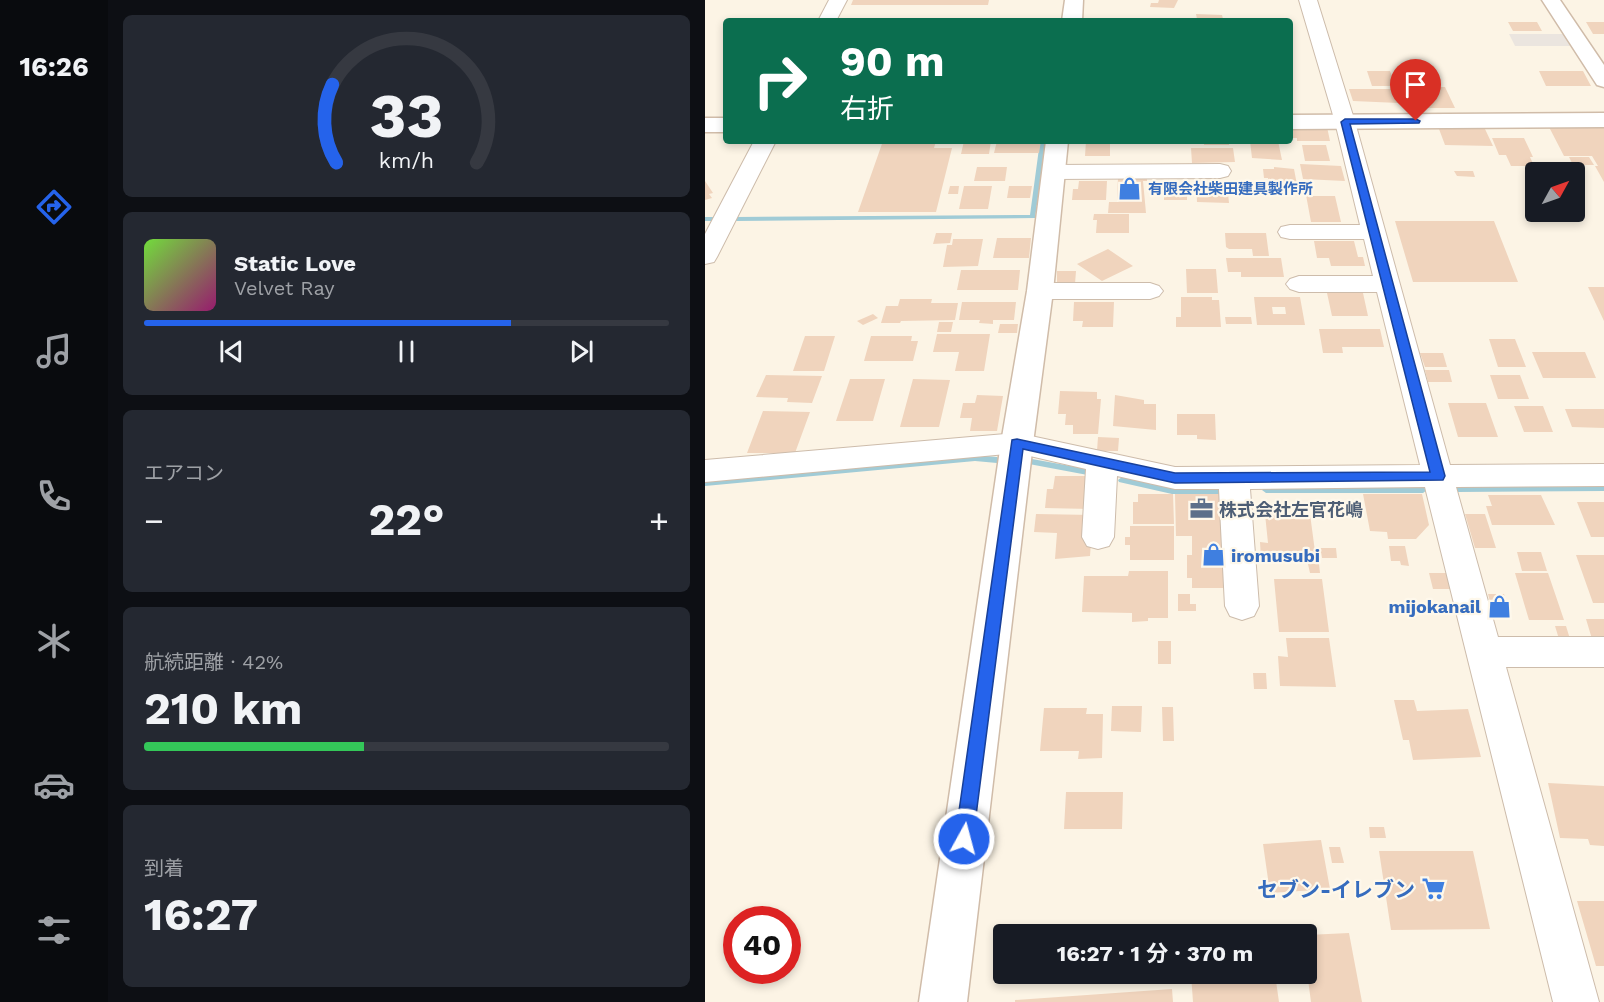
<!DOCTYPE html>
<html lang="ja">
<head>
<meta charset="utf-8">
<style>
  :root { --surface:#171b24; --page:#242831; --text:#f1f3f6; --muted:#9ea1a6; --line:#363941; --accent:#2563eb }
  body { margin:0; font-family:"Work Sans","Noto Sans JP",sans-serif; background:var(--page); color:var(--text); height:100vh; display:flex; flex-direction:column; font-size:22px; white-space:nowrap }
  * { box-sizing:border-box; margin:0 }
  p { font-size:20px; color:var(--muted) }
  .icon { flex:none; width:33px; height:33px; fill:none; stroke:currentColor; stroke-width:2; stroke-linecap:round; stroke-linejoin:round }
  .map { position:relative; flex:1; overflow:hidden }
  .side { display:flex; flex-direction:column; gap:15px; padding:15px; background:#0d0f14; width:597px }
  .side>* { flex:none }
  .hud { position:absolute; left:18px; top:18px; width:570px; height:126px; border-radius:6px; box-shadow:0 3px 9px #0003; background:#0b6e4f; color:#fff; overflow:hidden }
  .needle { width:39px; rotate:50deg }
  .buttons { position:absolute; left:820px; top:162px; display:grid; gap:12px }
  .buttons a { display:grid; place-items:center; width:60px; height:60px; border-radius:6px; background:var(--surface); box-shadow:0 3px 9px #0003; font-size:30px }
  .speed { position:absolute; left:18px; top:906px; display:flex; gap:12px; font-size:30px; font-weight:700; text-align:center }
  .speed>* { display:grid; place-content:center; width:78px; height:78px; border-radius:50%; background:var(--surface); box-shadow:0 3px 9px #0003; line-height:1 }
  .speed .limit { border:9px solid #d22; background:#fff; color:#111 }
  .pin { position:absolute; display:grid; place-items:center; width:51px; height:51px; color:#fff; margin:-62px -26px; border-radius:50% 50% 50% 0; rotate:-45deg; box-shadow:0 0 6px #0007 }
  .pin .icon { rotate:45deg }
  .me { position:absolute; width:66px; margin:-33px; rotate:7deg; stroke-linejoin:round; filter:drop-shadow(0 0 4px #0008) }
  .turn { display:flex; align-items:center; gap:21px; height:126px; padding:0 18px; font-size:27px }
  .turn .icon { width:78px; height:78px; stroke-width:2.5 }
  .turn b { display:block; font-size:42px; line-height:51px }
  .big { font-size:45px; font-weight:700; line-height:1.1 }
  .side .tile { flex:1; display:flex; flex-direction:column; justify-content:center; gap:9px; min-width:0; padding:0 21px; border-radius:9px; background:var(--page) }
  .side .dial { align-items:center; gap:0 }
  .dial svg { height:156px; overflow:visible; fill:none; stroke:var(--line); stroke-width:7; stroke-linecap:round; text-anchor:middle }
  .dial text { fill:var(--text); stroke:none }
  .song { display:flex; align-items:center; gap:18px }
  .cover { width:72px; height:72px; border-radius:9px; background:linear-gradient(135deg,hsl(100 70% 55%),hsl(320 70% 35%)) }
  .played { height:6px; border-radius:3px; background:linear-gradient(90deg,var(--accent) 70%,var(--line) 70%) }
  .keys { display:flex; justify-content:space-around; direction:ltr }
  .heat { display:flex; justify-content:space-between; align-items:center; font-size:33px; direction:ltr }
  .charge { height:9px; border-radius:4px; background:linear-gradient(90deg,#34c759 42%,var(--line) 0) }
  .trip { position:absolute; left:288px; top:924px; width:324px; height:60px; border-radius:6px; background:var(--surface); box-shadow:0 3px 9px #0003; font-weight:700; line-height:60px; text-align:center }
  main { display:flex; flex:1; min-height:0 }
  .tabs { display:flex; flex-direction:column; width:108px; justify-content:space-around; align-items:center; background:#090b0e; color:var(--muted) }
  .tabs .icon { width:42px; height:42px }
  .tabs .current { color:var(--accent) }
  .tabs b { font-size:27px; color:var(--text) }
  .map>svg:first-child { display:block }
</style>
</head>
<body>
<main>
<nav class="tabs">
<b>16:26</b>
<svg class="icon current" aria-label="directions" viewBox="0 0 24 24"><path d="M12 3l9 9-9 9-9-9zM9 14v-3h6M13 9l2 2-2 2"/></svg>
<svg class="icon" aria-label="music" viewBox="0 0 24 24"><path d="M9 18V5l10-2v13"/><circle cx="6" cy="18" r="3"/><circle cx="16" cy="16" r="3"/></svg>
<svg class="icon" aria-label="phone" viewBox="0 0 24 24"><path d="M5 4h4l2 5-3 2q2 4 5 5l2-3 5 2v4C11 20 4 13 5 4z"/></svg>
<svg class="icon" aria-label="climate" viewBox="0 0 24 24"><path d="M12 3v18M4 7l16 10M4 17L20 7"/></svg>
<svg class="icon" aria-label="car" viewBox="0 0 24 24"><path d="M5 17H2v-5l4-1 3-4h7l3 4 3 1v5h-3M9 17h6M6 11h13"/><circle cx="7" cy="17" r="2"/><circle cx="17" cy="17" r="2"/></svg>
<svg class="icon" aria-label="filters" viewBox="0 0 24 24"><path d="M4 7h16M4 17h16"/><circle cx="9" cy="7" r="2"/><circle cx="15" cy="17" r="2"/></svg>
</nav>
<section class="side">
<div class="tile dial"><svg viewBox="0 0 100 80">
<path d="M14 69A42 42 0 1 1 86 69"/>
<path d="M14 69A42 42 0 0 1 12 29" stroke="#2563eb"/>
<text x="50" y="56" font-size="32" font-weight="700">33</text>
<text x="50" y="72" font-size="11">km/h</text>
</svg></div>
<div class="tile">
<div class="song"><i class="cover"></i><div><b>Static Love</b><p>Velvet Ray</p></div></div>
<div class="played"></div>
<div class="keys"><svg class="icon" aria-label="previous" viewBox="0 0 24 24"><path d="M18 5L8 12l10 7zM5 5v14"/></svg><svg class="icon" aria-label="pause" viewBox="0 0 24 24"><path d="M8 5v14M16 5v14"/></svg><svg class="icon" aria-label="next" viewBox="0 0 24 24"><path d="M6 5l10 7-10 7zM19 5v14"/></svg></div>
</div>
<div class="tile"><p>エアコン</p>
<div class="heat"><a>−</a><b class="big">22°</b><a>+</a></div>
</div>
<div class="tile"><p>航続距離 · 42%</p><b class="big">210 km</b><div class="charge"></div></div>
<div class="tile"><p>到着</p><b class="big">16:27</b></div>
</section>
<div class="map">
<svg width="899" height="1002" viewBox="0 0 899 1002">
  <rect width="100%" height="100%" fill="#fcf4e5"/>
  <path fill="#ebe5df" d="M804,34H859L866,46H810Z"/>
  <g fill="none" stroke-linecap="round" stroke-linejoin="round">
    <path fill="#a0cbd6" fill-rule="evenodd" d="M335,141H341L330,218L31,221L28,219L31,217L325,215Z
      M0,217H10L13,219L10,221H0Z
      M270,455L292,457L296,460L292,463L270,461L0,486V480Z
      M327,459L388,470L392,473L388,476L324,464L323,462L324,460Z
      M417,477L467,488H521L525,491L521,494H467L414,482L413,480Z
      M899,485V491L752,492L748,489L752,486Z
      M561,487H718L722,490L718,493H561L557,490Z"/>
  </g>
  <path fill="#f0d4bd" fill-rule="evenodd" d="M148,0H284L283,5H146Z
    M454,0H473L469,8L445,7L446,3H453Z
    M491,14L517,15L518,19H492Z
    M803,22H832L837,31H808Z
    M881,22H899V34H888Z
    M662,71H685L691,86H667Z
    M834,71H878L886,86H841Z
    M715,87H740L750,108H721L715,96H719Z
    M644,89H688L694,103L648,101Z
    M622,127L625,141H592V138H588L586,128Z
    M752,127L780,129L788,146L740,145L734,129Z
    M844,127H899V182L890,166H893L887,156H859Z
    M787,138H819L828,157H825L829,166H806L801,155H794Z
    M178,141H231L229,148H247L231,212H153Z
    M259,141H286L284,154H256Z
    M292,141H336L334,153H289Z
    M381,141H405V156H380Z
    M499,141H524V145H499Z
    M545,141H573L577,160L547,158Z
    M597,145H621L625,161H600Z
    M486,148H528L530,162L487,163Z
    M864,157H884L889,165H868Z
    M595,164L636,166L640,181L598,179Z
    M272,167H302L300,181H269Z
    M569,167L589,169L593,190H565L563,178H559L558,169H569Z
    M749,171H768L770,177L752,176Z
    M442,175V181H438L441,213H403L404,202H414L412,200L413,178Z
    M0,181L8,193L4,194L7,198L0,200Z
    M374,181H402L401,200H367L368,189H373Z
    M491,183H522L524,203L492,202Z
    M453,185H482V200H459V193H454Z
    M245,186H254L253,194H243Z
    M259,186H287L283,209H254Z
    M304,186H327L325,198H302Z
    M597,188H603L605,196H630L636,222H606L601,195H598Z
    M389,214H424V233H391L392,220H388Z
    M690,221H789L813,282H708Z
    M231,233H247L245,243L228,244Z
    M520,233H561L564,256H548L547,249H524L521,247Z
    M292,238H326L324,258H288Z
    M248,239H278L273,266L238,267L242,245H247Z
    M609,241H649L653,257H658L660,266H626L624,258H612Z
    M403,249L428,266L397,281L372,264Z
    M521,258H576L579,277H536V272H523Z
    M481,269H511L513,293H482Z
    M256,270H315L313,290H252Z
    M352,271H371L370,284H352Z
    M883,287H899V321Z
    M622,293H658L663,316H627Z
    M476,297H507V300H514L516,327H471V317H476Z
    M549,297H595L600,325H552ZM567,307H580L581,314H568Z
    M195,299H227L226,303H253L250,320L196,321L195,323H176L181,306H193Z
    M257,302H311L309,320H288V324L274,323L275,320H254Z
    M369,302H409L408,327H377L378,321H368Z
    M168,314L173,318L158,325L152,321Z
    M520,317H546L547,324H521Z
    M234,322H248L246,332H232Z
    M295,324H313L312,333H293Z
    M614,329H675L679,347H637L638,353H618Z
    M232,334H285L279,371H250L254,352H228Z
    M100,336H130L119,371H88Z
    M166,336H207L206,341H213L208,361H159Z
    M784,339H810L821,367H793Z
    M827,352H880L891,378H838Z
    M715,353H738L742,367H720Z
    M720,370H744L747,382H723Z
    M61,375L117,376L107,403L82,402L83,398L51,397Z
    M785,375H815L824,399H793Z
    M145,379H180L168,421H131Z
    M208,379L245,380L234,427H195Z
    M355,391L392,392V399H396L393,434H368V425H360L361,414H353Z
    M272,395L298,396L292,431H265L267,418H255L258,403H270Z
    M410,395L439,400V404H451V430L408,426Z
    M743,403H781L793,437H753Z
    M809,406H838L848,432H819Z
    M860,409H899V428L867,427Z
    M58,411L105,412L90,453H42Z
    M472,414H510L511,440L492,439V435H472Z
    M393,437L414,438L413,451H392Z
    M350,476H387L385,509L340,508L342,489H348Z
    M433,494H468L469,524H428V502H433Z
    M470,494H521L526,588H487V578H482V555H487V536H471Z
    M658,494H717L724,525L711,539H683L682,532L665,531Z
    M783,495H836L850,525H787L781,506H787Z
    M872,502H899V537H886Z
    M331,514L388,515L385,556L350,559L352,533L329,532Z
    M560,514H605L611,559H556L555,542L563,543Z
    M760,514H780L791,548H770Z
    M425,526H469V560H425V545H420V537H425Z
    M684,546H700L704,566L696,565L695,561H686Z
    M615,548H631L632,558H617Z
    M812,552H836L842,571H817Z
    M871,555H899V603H888Z
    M603,564H614L615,573H605Z
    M424,571H463V618H443V621L427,622V613L377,612L379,576H423Z
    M724,573H744L747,589H728Z
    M810,573H843L859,620H824Z
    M569,579H617L624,632H574Z
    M473,594H485V604H491V611H473Z
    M783,594H799L806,618L789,617Z
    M881,619H899V639H887Z
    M850,626H861L865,639H854Z
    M581,638H624L631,687L575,686L573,656L583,657Z
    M453,641H466V664H453Z
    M548,673H561L562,689H549Z
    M689,700H709L712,711L763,709L776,757L708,760L704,740H698Z
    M407,706H437L436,732L406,731Z
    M457,707H468L469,741H458Z
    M339,708H382L381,714H398L397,758L373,759L374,751H335Z
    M843,783L899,786V846L885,845L883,839L855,838Z
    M361,792H418L417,829H359Z
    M664,827H679L681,838H665Z
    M616,840L625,889L565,893L558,844Z
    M624,847H635L639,863H627Z
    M674,851H768L785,929L686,930Z
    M872,901H899V966H891Z
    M644,933L657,1002H606L602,972V935Z
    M486,974H570L574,1002H488Z
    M467,989L468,1002H310V1000Z"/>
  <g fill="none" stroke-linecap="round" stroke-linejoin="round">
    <defs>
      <path id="street" d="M124,0H142L131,21H113Z
        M594,0H612L650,122L745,465L899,464V486L751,487L793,637H899V667H801L894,1002H848L720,487L545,489L554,606L549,616L537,620L525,616L520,606L514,489H470L412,476L409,537L404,546L393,549L382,546L377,537L381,469L312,453L0,482V460L312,433L470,467L715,465L672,292H594L585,289L581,284L585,279L594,276H668L659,239H585L576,237L573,232L576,227L585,225H655L630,122Z
        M49,141H71L12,257L9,262L0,264V234Z
        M515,164L523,166L526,171L523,176L515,178L349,179L341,177L338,172L341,167L349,165Z
        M335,283H445L454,286L458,291L454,296L445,299H335L326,296L322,291L326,286Z"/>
      <path id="secondary" d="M360,0H378L377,21H357Z
        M837,0H855L899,65V87L892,85Z
        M899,113V127L585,129V115Z
        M0,118H21V132H0Z
        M341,141H363L348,291L328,443L262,1002H214L296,443L322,291Z"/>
    </defs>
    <use href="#street" stroke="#cdbcab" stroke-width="2"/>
    <use href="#secondary" stroke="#d0bca9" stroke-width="3"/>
    <use href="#street" fill="#fff" fill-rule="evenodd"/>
    <use href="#secondary" fill="#fff" fill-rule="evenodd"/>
  </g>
  <path fill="#2563eb" stroke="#184099" stroke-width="1.5" d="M711,119L715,121L714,123L645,124L740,476L738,480L470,483L318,449L268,839L266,845L259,848L253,845L250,839L307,440L312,439L470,473L725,472L636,122L640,119Z"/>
  <defs>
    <symbol id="shop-bare" viewBox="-9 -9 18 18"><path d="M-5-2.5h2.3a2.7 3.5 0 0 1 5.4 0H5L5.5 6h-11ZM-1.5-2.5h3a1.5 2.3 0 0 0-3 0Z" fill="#3f7fe0" stroke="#fef8eb" stroke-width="2.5" paint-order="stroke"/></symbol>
    <symbol id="office-bare" viewBox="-9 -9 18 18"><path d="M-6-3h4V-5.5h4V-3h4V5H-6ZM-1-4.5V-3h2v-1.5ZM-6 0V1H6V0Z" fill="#5c6f8a" stroke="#fef8eb" stroke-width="2.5" paint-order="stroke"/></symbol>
    <symbol id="supermarket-bare" viewBox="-9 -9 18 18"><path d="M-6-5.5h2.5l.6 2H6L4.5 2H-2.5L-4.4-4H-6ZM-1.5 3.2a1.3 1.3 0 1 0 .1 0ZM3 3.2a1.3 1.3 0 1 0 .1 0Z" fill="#3f7fe0" stroke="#fef8eb" stroke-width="2.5" paint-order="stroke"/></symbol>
  </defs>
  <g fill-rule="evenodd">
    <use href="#shop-bare" x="408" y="172" width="33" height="33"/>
    <use href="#office-bare" x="480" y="492" width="33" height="33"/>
    <use href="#shop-bare" x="492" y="538" width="33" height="33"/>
    <use href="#shop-bare" x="778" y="590" width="33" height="33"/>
    <use href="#supermarket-bare" x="712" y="872" width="33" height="33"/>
  </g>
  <g text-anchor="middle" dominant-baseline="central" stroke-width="4.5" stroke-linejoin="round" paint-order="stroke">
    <g font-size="15" font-weight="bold" fill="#366cbe" stroke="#fef8eb" text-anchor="start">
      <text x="443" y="189">有限会社柴田建具製作所</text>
    </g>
    <g font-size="18" font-weight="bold" fill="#4e5e75" stroke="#fef8eb" text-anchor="start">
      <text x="514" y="509">株式会社左官花嶋</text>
    </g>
    <g font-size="18" font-weight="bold" fill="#366cbe" stroke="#fef8eb" text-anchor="start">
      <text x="526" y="555">iromusubi</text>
      <text x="776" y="606" text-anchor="end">mijokanail</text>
    </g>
    <g font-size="21" font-weight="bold" fill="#366cbe" stroke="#fef8eb" text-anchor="end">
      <text x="710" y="889">セブン-イレブン</text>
    </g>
  </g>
</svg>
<div class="buttons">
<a><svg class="needle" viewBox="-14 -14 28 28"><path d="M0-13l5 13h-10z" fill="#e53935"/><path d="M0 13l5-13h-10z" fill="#9ea1a6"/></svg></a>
</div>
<div class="speed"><div class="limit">40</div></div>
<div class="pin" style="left:711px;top:121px;background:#d93025"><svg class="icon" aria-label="arrive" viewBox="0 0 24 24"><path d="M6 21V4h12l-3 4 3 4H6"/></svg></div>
<svg class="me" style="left:259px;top:839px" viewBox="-20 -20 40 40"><circle r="17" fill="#2563eb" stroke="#fff" stroke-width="3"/><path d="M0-11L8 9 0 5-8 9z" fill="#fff"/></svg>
<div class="trip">16:27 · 1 分 · 370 m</div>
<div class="hud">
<div class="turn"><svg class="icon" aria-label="right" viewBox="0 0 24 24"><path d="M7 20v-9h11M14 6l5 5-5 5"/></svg><div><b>90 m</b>右折</div></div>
</div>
</div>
</main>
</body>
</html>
